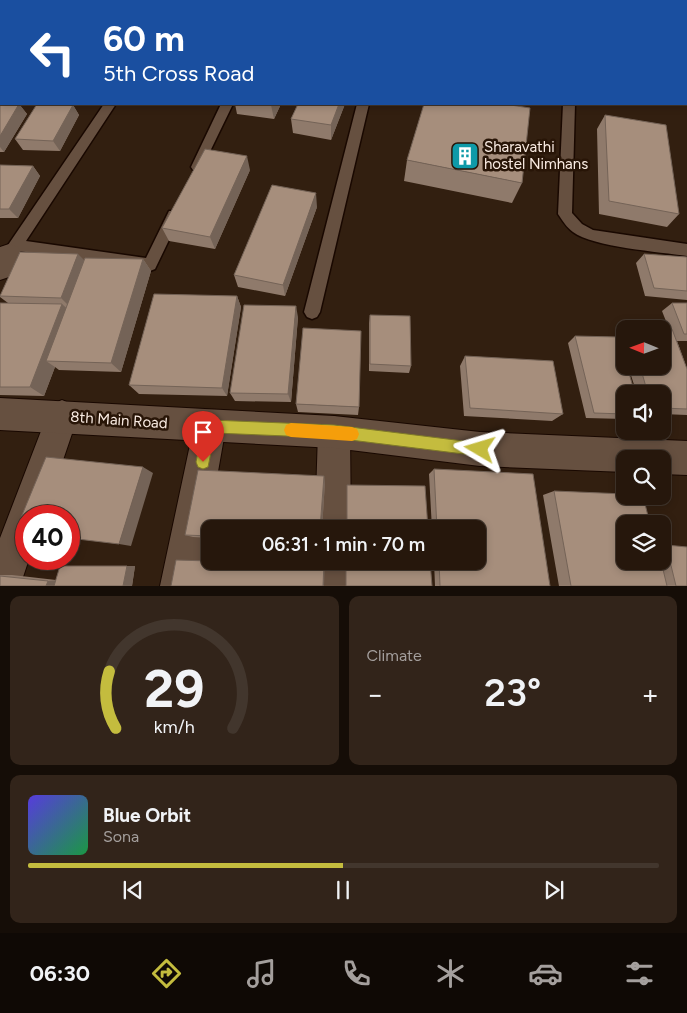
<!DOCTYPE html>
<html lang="en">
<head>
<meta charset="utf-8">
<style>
  :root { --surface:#26170c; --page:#32241a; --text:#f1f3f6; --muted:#a49f9d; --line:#42362d; --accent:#c4bc3e }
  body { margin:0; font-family:Figtree,sans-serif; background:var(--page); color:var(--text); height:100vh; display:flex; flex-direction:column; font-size:19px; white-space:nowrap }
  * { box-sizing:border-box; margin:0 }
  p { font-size:16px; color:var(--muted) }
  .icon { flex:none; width:28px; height:28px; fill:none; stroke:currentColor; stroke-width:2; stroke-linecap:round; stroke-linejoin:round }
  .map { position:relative; height:586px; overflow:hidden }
  .side { display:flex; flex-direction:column; gap:10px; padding:10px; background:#150d07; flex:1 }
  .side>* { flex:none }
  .banner { position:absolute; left:0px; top:0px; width:688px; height:105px; box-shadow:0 2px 8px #0003,0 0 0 1px var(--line); background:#1a4fa0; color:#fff; overflow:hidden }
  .needle { width:32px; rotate:271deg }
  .controls { position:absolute; left:616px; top:320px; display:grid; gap:10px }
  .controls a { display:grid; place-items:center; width:55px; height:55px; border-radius:10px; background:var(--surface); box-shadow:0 2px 8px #0003,0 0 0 1px var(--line); font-size:25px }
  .speed { position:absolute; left:15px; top:505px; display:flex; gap:10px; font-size:25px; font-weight:700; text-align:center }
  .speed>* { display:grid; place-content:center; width:65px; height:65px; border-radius:50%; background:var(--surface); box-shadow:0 2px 8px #0003,0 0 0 1px var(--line); line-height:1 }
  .speed .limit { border:8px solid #d22; background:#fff; color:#111 }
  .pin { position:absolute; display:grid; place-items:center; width:42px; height:42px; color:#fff; margin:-51px -21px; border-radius:50% 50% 50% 0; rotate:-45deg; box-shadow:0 0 5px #0007 }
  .pin .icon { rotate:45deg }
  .me { position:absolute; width:55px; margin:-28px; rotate:277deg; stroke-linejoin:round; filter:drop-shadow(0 0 4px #0008) }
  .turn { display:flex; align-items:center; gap:18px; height:105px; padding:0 20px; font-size:22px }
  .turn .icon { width:65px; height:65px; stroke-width:2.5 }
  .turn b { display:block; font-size:35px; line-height:42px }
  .big { font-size:38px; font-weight:600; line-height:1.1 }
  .side .widget { flex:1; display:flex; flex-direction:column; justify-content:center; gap:8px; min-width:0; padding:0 18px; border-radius:10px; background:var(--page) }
  .side .dial { align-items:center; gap:0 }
  .dial svg { height:130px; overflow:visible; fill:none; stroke:var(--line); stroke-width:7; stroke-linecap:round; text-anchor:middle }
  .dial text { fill:var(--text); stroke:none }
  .song { display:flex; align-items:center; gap:15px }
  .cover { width:60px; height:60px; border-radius:8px; background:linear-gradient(135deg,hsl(250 70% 55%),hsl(140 70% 35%)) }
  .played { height:5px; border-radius:2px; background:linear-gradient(90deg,var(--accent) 50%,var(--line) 50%) }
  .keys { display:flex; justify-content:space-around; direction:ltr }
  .heat { display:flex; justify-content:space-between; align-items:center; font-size:28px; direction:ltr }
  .side .tiles { flex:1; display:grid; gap:10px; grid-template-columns:1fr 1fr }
  .widget:last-child { grid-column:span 2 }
  .trip { position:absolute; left:201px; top:520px; width:285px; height:50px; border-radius:10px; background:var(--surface); box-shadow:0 2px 8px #0003,0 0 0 1px var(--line); font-weight:600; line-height:50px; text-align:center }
  .dock { display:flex; height:80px; justify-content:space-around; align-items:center; background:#0f0905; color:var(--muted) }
  .dock .icon { width:35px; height:35px }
  .dock .current { color:var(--accent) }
  .dock b { font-size:22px; color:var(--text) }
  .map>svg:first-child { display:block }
</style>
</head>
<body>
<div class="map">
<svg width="687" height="586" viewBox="0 0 687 586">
  <rect width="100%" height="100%" fill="#321f10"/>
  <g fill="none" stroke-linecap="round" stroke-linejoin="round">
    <defs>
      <path id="service" d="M10,0H26L27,1H11Z
        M368,0H378V1H368Z
        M606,0H616L617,1H607Z
        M686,94H687V102H686Z
        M104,104H116L26,241L146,258L169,211H179L181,215L155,269L150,271L19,251L16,256H6L4,252L6,248Z
        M221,104H233L201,170H193L191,167Z
        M357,104H369L320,312L317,317L312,319L307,317L304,312Z
        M563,104H575L572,213L582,224L593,230L687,244V256C660,252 593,247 573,232C567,228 562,220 558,214Z"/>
      <path id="minor" d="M9,244L18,247L22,255L9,277L0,280V247Z
        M62,400L73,405L78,416L44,516H26V559H29L20,586H0V538L51,405Z
        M210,410L221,415L226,426L198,586H160L194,426L199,415Z
        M334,416L345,421L350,432L351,529H315L318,432L323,421Z
        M314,561H352L351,586H313Z"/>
      <path id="tertiary" d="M0,398L334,416L480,432L687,441V475L662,474V459H625V472L480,466L334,448L0,430Z"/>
    </defs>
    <use href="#service" stroke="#190800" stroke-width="3"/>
    <use href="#minor" stroke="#190800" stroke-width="2"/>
    <use href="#tertiary" stroke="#190800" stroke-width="2"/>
    <use href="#service" fill="#665040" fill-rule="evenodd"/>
    <use href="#minor" fill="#665040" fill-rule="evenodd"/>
    <use href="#tertiary" fill="#665040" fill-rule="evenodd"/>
  </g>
  <path fill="#8f7a6b" d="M625,0H687V44H686V1H626Z
    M687,52V86H686V53Z
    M0,103L19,104L27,114L4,152H0Z
    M235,104H281L274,119L237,114Z
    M298,104H345L331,140L293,133L291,119Z
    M73,105L79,115L60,151L23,150L15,139Z
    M605,115L679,214L667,227L599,214L597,129Z
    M407,160L522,183L512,203L404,181Z
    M0,165L33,166L40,176L18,218H0Z
    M250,170L215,249L169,241L162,228Z
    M317,207L285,296L238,287L234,275Z
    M644,254L687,257V300L645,296L636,263Z
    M143,259L151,271L121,372L59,370L55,367L44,396L0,395V303H8L0,297V295L84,261Z
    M237,296L241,307L227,396L139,394L129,385Z
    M672,303H687V341H677L687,369V415L662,414V394H637L628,366H662V329H625L627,327L669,329L662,311Z
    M370,315L411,366L409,373L369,371V323Z
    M298,317L291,402L235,401L230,393Z
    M625,329V356L618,335Z
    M575,336L625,394V419L586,418L568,343Z
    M465,356L563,414L552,421L464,416L460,366Z
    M296,404L359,407L358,415L298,412Z
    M434,469L550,586H435L434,561H478V529H432L429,474Z
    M325,481L322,529H210V538L193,537L185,535Z
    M554,491L625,561H662V546L666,545L687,586H559L543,495Z
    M135,566L132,586H0V575H12L56,580Z"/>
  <path fill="#746357" d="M19,104L27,114L4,152L0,147V136Z
    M272,104H281L274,119L271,105Z
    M339,104H345L331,140V125Z
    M73,105L79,115L60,151L53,141Z
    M247,156L250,170L215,249L210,237Z
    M33,166L40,176L18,218L9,209Z
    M316,193L317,207L285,296L283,285Z
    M78,254L86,262L69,306L61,298Z
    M143,259L151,271L121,372L111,363Z
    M237,296L241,307L227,396L222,388Z
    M62,304L74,315L46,361L55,367L44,396L30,387Z
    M296,306L298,317L291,402L288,394Z
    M143,467L153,473L131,546L119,544Z
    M324,476L325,481L322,529H320Z
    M324,563H325L324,586H323Z
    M127,566H135L132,586H123Z
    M59,580L58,586H46L48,581Z"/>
  <path fill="#a68e7c" stroke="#746357" d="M418,0H538L547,1H418Z
    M673,0H687V2L686,1H674Z
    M686,11H687V29L686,28Z
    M686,56L687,57V75H686Z
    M0,103L19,104L0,136Z
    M37,104L73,105L53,141L15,139Z
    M298,104H339L331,125L291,119Z
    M424,104H504L530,108L522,183L407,160Z
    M605,115L666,125L679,214L609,201Z
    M205,149L247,156L210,237L162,228Z
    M0,165L33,166L9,209H0Z
    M272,185L316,193L283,285L234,275Z
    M20,252L78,254L61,298L0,296Z
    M644,254L687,257V291L654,288Z
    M85,258L143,259L111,363L46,361Z
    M154,294L237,296L222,388L129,385Z
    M0,303L62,304L30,387H0Z
    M672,303H687V334H684Z
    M244,305L296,306L288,394L230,393Z
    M370,315L410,316L411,366L370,364Z
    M627,327L672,329L687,369V409L662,408V394H648L640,366H662V329H627Z
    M303,328L361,331L359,407L296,404Z
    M575,336L618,337L625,361V366H627L635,394H625V414L594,413Z
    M465,356L553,361L563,414L470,408Z
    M46,457L143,467L119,544L69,538V516H26V533L15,532Z
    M434,469L533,474L550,586H440L439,561H478V529H437Z
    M198,470L324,476L320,529H210V536L185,535Z
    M347,485L425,486L428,529H347Z
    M554,491L625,494V496H643L650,524H625V561H661L667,586H571Z
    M666,545L687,547V586H676Z
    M176,560L210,561L324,563L323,586H171Z
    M346,561H430L432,586H346Z
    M60,566H127L123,586H54Z
    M0,576L48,581L46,586H0Z"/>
  <path fill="#c4bc3e" stroke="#7f7a28" d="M210,420L334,425L480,443L484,445L486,449L484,454L480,456L334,438L215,433L208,467L203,469L198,467L196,462L203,426L205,422Z"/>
  <path fill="#f59e0b" d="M291,423L352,427L357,429L359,434L357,439L352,441L291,437L286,435L284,430L286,425Z"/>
  <defs>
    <symbol id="building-square" viewBox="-11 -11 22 22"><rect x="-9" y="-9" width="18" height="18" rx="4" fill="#0f9aa8" stroke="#281507"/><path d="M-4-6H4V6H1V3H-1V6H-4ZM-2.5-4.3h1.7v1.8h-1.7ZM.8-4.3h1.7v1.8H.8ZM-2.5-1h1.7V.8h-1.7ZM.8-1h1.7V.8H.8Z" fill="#fff"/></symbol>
  </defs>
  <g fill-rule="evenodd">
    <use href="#building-square" x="449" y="140" width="32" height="32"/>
  </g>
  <g text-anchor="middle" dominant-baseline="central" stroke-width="5" stroke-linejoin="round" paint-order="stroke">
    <g font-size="15" fill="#faece3" stroke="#281507" text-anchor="start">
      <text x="484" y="147">Sharavathi<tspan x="484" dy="17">hostel Nimhans</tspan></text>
    </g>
    <g font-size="15" fill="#faece3" stroke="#281507">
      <text transform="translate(119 420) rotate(4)">8th Main Road</text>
    </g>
  </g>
</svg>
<div class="controls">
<a><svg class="needle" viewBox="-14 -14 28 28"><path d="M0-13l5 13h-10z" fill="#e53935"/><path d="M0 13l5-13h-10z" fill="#a49f9d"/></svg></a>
<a><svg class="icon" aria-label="sound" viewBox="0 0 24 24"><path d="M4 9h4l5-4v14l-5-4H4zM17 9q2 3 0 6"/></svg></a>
<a><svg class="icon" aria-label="search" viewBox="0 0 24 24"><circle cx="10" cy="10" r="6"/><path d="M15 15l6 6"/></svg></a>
<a><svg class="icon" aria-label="layers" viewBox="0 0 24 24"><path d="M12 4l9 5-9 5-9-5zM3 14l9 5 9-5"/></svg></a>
</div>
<div class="speed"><div class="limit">40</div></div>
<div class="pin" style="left:203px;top:462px;background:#d93025"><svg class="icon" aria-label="arrive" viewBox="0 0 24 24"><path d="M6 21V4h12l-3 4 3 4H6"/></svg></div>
<svg class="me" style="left:480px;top:449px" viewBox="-20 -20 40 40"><path d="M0-17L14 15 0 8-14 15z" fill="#c4bc3e" stroke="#fff" stroke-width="4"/></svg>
<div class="trip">06:31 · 1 min · 70 m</div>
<div class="banner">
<div class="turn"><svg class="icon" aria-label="left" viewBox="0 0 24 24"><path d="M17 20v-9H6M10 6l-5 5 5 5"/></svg><div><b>60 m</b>5th Cross Road</div></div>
</div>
</div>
<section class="side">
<div class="tiles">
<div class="widget dial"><svg viewBox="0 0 100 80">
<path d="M14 69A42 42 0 1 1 86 69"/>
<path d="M14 69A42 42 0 0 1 10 34" stroke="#c4bc3e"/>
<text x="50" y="56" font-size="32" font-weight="700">29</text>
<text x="50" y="72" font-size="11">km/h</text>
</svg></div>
<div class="widget"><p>Climate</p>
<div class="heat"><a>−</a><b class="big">23°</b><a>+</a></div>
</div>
<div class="widget">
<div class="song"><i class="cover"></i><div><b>Blue Orbit</b><p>Sona</p></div></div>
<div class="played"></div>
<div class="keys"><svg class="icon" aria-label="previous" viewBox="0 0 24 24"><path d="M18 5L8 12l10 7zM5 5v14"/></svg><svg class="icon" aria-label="pause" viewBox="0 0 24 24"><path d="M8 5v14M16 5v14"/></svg><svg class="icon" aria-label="next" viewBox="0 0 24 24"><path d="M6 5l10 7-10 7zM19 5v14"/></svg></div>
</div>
</div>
</section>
<nav class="dock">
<b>06:30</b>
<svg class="icon current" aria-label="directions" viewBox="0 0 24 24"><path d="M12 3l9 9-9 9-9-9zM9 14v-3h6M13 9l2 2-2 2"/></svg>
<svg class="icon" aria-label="music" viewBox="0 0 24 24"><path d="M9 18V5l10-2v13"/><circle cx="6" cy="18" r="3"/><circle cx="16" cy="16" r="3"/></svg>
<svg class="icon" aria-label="phone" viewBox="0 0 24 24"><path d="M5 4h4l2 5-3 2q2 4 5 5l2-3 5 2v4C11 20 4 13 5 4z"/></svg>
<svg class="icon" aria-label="climate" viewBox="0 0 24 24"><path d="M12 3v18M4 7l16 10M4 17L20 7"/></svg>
<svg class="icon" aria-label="car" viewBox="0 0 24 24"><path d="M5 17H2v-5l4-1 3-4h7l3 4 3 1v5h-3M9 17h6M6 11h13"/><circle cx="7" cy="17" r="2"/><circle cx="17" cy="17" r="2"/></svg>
<svg class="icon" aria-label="filters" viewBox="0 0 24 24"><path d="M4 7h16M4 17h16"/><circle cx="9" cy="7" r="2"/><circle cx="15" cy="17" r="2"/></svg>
</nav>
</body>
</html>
